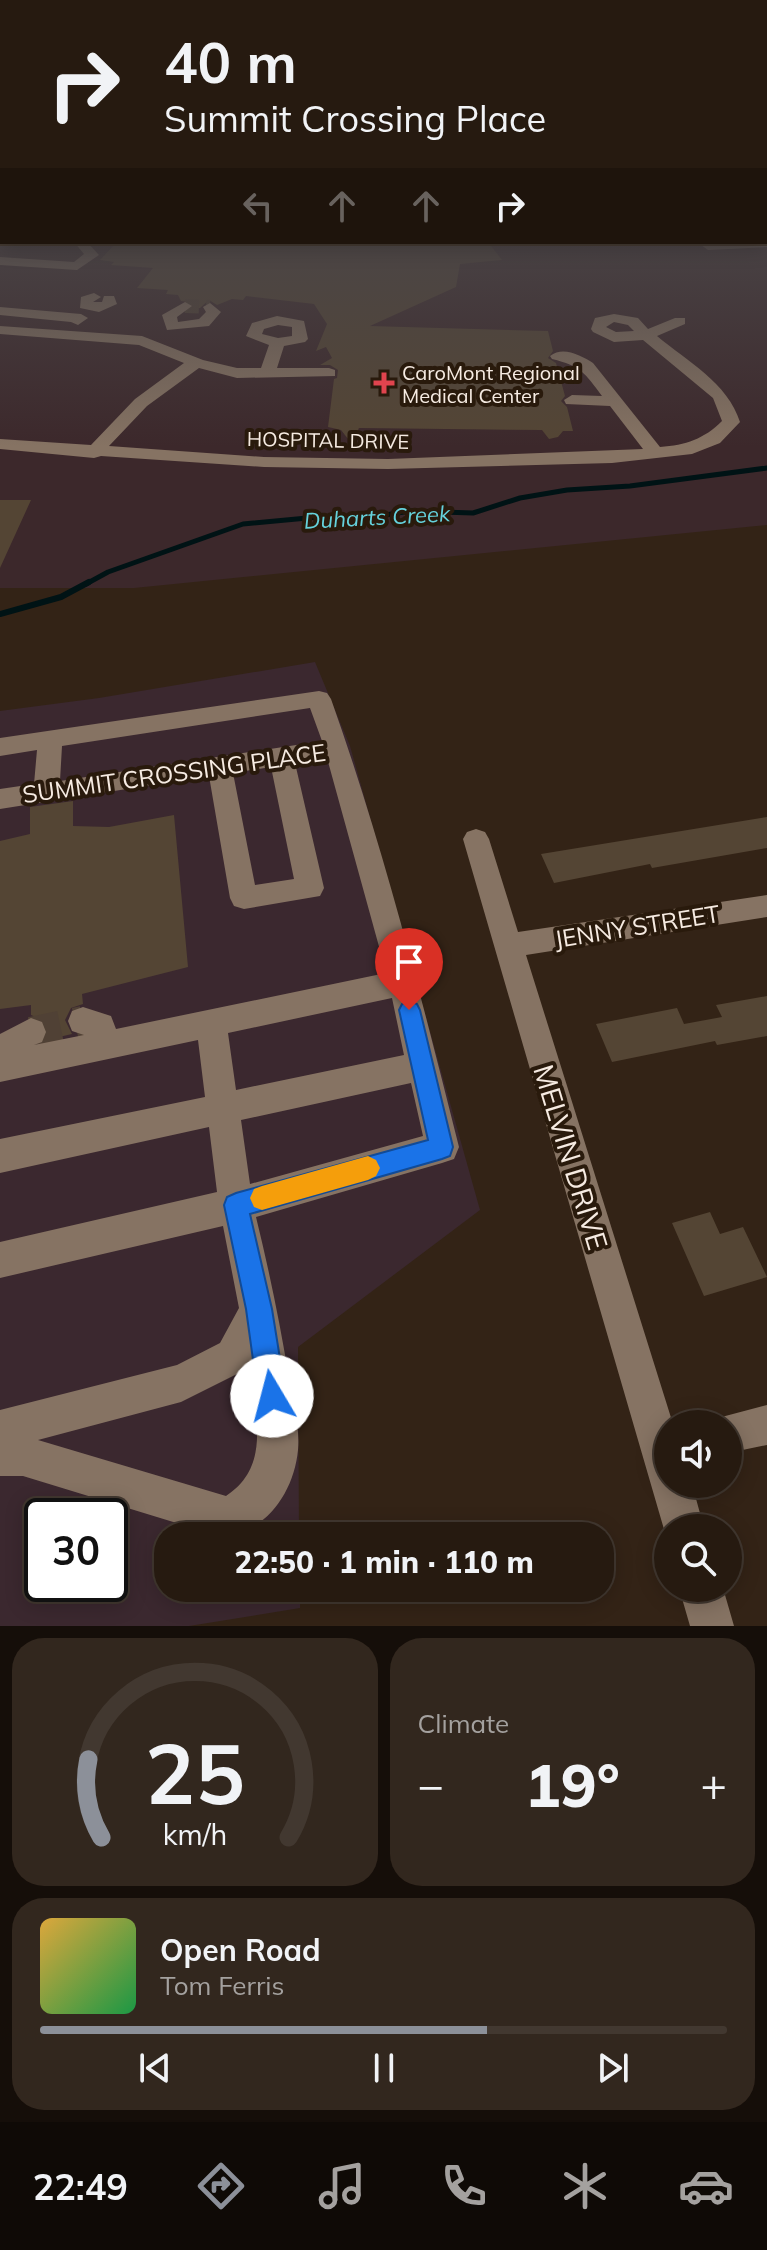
<!DOCTYPE html>
<html lang="en">
<head>
<meta charset="utf-8">
<style>
  :root { --surface:#261a10; --page:#32271e; --text:#f1f3f6; --muted:#a4a19f; --line:#423830; --accent:#8c9099 }
  body { margin:0; font-family:Mulish,sans-serif; background:var(--page); color:var(--text); height:100vh; display:flex; flex-direction:column; font-size:30px; white-space:nowrap }
  * { box-sizing:border-box; margin:0 }
  p { font-size:26px; color:var(--muted) }
  .icon { flex:none; width:44px; height:44px; fill:none; stroke:currentColor; stroke-width:2; stroke-linecap:round; stroke-linejoin:round }
  .map { position:relative; height:1626px; overflow:hidden }
  .drawer { display:flex; flex-direction:column; gap:12px; padding:12px; background:#150e09; flex:1 }
  .drawer>* { flex:none }
  .guide { position:absolute; left:0px; top:0px; width:768px; height:244px; box-shadow:0 4px 20px #0003,0 0 0 2px var(--line); background:#261a10; color:var(--text); overflow:hidden }
  .controls { position:absolute; left:654px; top:1410px; display:grid; gap:16px }
  .controls a { display:grid; place-items:center; width:88px; height:88px; border-radius:50%; background:var(--surface); box-shadow:0 4px 20px #0003,0 0 0 2px var(--line); font-size:40px }
  .speed { position:absolute; left:24px; top:1498px; display:flex; gap:16px; font-size:40px; font-weight:700; text-align:center }
  .speed>* { display:grid; place-content:center; width:104px; height:104px; border-radius:50%; background:var(--surface); box-shadow:0 4px 20px #0003,0 0 0 2px var(--line); line-height:1 }
  .speed .limit { border:4px solid #111; border-radius:12px; background:#fff; color:#111 }
  .pin { position:absolute; display:grid; place-items:center; width:68px; height:68px; color:#fff; margin:-82px -34px; border-radius:50% 50% 50% 0; rotate:-45deg; box-shadow:0 0 8px #0007 }
  .pin .icon { rotate:45deg }
  .me { position:absolute; width:88px; margin:-44px; rotate:352deg; stroke-linejoin:round; filter:drop-shadow(0 0 6px #0008) }
  .turn { display:flex; align-items:center; gap:28px; height:168px; padding:0 32px; font-size:36px }
  .turn .icon { width:104px; height:104px; stroke-width:2.5 }
  .turn b { display:block; font-size:56px; line-height:68px }
  .lanes { display:flex; align-items:center; height:76px; padding:0 32px; background:#0003; justify-content:center; gap:40px; direction:ltr }
  .lanes .off { opacity:.35 }
  .big { font-size:60px; font-weight:800; line-height:1.1 }
  .drawer .widget { flex:1; display:flex; flex-direction:column; justify-content:center; gap:12px; min-width:0; padding:0 28px; border-radius:32px; background:var(--page) }
  .drawer .dial { align-items:center; gap:0 }
  .dial svg { height:208px; overflow:visible; fill:none; stroke:var(--line); stroke-width:7; stroke-linecap:round; text-anchor:middle }
  .dial text { fill:var(--text); stroke:none }
  .song { display:flex; align-items:center; gap:24px }
  .cover { width:96px; height:96px; border-radius:12px; background:linear-gradient(135deg,hsl(40 70% 55%),hsl(140 70% 35%)) }
  .played { height:8px; border-radius:4px; background:linear-gradient(90deg,var(--accent) 65%,var(--line) 65%) }
  .keys { display:flex; justify-content:space-around; direction:ltr }
  .heat { display:flex; justify-content:space-between; align-items:center; font-size:44px; direction:ltr }
  .drawer .tiles { flex:1; display:grid; gap:12px; grid-template-columns:1fr 1fr }
  .widget:last-child { grid-column:span 2 }
  .trip { position:absolute; left:154px; top:1522px; width:460px; height:80px; border-radius:32px; background:var(--surface); box-shadow:0 4px 20px #0003,0 0 0 2px var(--line); font-weight:800; line-height:80px; text-align:center }
  .dock { display:flex; height:128px; justify-content:space-around; align-items:center; background:#0f0a06; color:var(--muted) }
  .dock .icon { width:56px; height:56px }
  .dock .selected { color:var(--accent) }
  .dock b { font-size:36px; color:var(--text) }
  .map>svg:first-child { display:block }
</style>
</head>
<body>
<div class="map">
<svg width="767" height="1626" viewBox="0 0 767 1626">
  <rect width="100%" height="100%" fill="#332316"/>
  <path fill="#3b282f" fill-rule="evenodd" d="M315,662L350,746L480,1210L298,1347L299,1536H168V1588H300V1608L189,1626H0V711L99,698ZM42,1516H110V1584H42Z"/>
  <path fill="#3c282b" d="M0,220L2,242H766L767,220V525L134,588H0Z"/>
  <g fill="none" stroke-linecap="round" stroke-linejoin="round">
    <path stroke="#001315" stroke-width="5" d="M86,584L108,572L243,524L318,517L367,518L410,511L473,513L520,498L567,490L630,486L767,468"/>
    <path stroke="#001315" stroke-width="6" d="M0,614L61,597L89,582"/>
  </g>
  <path fill="#544534" d="M117,242H488L502,260L460,264L456,287L370,326L548,331L553,351L548,358L556,363L565,396L561,401L567,407L573,431H563L558,437L549,439L542,430L359,428L352,444L341,430L328,427L334,379L337,378L338,370L330,365H320L332,358L326,347L316,351L327,324L314,304L246,296L243,300L232,299L217,305L209,300L200,308H194L193,303L181,301L178,295L166,294L168,290L137,288L153,268L111,265L114,262L100,260Z
    M0,500H31L0,568Z
    M73,801V826L109,827L174,815L188,967L82,994L83,1004L71,1008L65,1020L72,1034L46,1040L49,1031L45,1021L31,1015V1005L0,1009V841L30,834V807Z
    M767,817V848L652,868L650,864L554,883L541,854Z
    M767,996V1036L717,1045L715,1041L612,1062L596,1024L677,1008L684,1024L722,1017L716,1005Z
    M710,1212L720,1234L743,1227L767,1277L704,1296L672,1223Z"/>
  <g fill="none" stroke-linecap="round" stroke-linejoin="round">
    <path stroke="#504135" stroke-width="14" stroke-dasharray="14 7" stroke-linecap="butt" d="M185,306L210,307"/>
    <path stroke="#504135" stroke-width="30" stroke-dasharray="30 15" stroke-linecap="butt" d="M31,1032L83,1021"/>
    <path fill="#867363" fill-rule="evenodd" d="M766,239L767,247L708,250L697,242H766Z
      M74,242H87L99,255L77,270L0,265V257L74,262L84,254Z
      M511,242H525L519,246Z
      M94,293L101,297L93,302H102L104,296H114L117,304L99,312L80,308L81,297Z
      M185,302L192,306L177,317L178,322L199,319L206,312L203,307L210,303L221,312L209,326L167,330L162,315Z
      M0,307L81,314L88,318L78,325L71,322L0,315Z
      M614,314L638,318L648,329L675,318H685V324L657,336C687,361 728,383 740,422L720,443L692,454L612,463L388,469L264,467L101,456L94,458L0,449V439L91,445L135,399L184,363L139,345L0,334V326L142,336L203,360L237,368H261L269,345L246,336L252,323L277,316L304,321L308,339L305,342L284,346L277,368H329L335,370V376L237,378L199,368L147,406L109,446L264,457L388,459L643,449L610,406L566,404L564,400L572,395L602,396C585,373 581,366 552,359L550,356C563,346 580,355 593,363L660,447C686,445 704,439 722,421L713,398L643,340L614,342L593,332L591,329L595,318ZM614,322L628,325L634,331L616,332L606,327ZM278,325L292,327V336L278,338L262,334L264,329Z
      M319,691L327,693L331,699C383,845 421,996 459,1147L454,1159L442,1163L256,1217C269,1270 280,1323 289,1378C293,1402 300,1426 298,1450C294,1493 264,1536 219,1536L23,1476H0V1410L177,1365L220,1343L239,1308L223,1226L0,1278V1242L217,1192L209,1127L0,1173V1139L205,1097L198,1040L0,1082V1034L31,1018L42,1022L46,1032L42,1042L34,1045L84,1035L72,1031L68,1021L72,1011L83,1007L111,1016L116,1029L386,973L383,961L327,758L295,763L324,888L320,896L244,909L234,906L230,898L209,776L0,809V789L34,784L37,750L0,756V738ZM310,708L322,741L60,781L62,746ZM271,767L294,879L255,885L233,773ZM392,998L404,1055L236,1090L228,1033ZM411,1083L423,1136L250,1184L241,1120ZM249,1368C255,1414 272,1466 226,1496L38,1440L181,1402Z
      M476,829L485,832L489,839L518,932L767,895V917L526,955L673,1424H668V1484H692L704,1528H668V1543L463,839L467,832Z
      M767,1405V1445L728,1453V1424H712L714,1419Z
      M679,1588H723L734,1626H690Z"/>
  </g>
  <linearGradient id="sky" x2="0" y2="1"><stop stop-color="#1c130c"/><stop offset="0.49" stop-color="#4a4547"/><stop offset="1" stop-color="#4a4547" stop-opacity="0"/></linearGradient>
  <rect width="767" height="447" fill="url(#sky)"/>
  <path fill="#1a73e8" stroke="#114b97" stroke-width="2" d="M409,1001L417,1004L420,1010L453,1147L450,1156L442,1159L250,1214L272,1309L286,1396L282,1406L272,1410L262,1406L258,1396L246,1309L224,1205L227,1197L236,1193L428,1140L399,1010L402,1004Z"/>
  <path fill="#f59e0b" d="M368,1156L376,1160L380,1168L376,1176L368,1180L262,1210L254,1207L250,1198L254,1189L262,1186Z"/>
  <path fill="#e0444e" stroke="#291a0c" stroke-width="3" d="M380 371h8v8h8v8h-8v8h-8v-8h-8v-8h8z"/>
  <g text-anchor="middle" dominant-baseline="central" stroke-width="8" stroke-linejoin="round" paint-order="stroke">
    <g font-size="20" fill="#f6ebe2" stroke="#291a0c" text-anchor="start">
      <text x="402" y="372">CaroMont Regional<tspan x="402" dy="23">Medical Center</tspan></text>
    </g>
    <g font-size="20" fill="#f6ebe2" stroke="#291a0c">
      <text transform="translate(328 440) rotate(1)">HOSPITAL DRIVE</text>
    </g>
    <g font-size="22" font-style="italic" fill="#65d2dc" stroke="#291a0c">
      <text transform="translate(377 517) rotate(-3)">Duharts Creek</text>
    </g>
    <g font-size="24" fill="#f6ebe2" stroke="#291a0c">
      <text transform="translate(174 773) rotate(-8)">SUMMIT CROSSING PLACE</text>
      <text transform="translate(637 926) rotate(-9)">JENNY STREET</text>
    </g>
    <g font-size="28" fill="#f6ebe2" stroke="#291a0c">
      <text transform="translate(571 1157) rotate(73)">MELVIN DRIVE</text>
    </g>
  </g>
</svg>
<div class="controls">
<a><svg class="icon" aria-label="sound" viewBox="0 0 24 24"><path d="M4 9h4l5-4v14l-5-4H4zM17 9q2 3 0 6"/></svg></a>
<a><svg class="icon" aria-label="search" viewBox="0 0 24 24"><circle cx="10" cy="10" r="6"/><path d="M15 15l6 6"/></svg></a>
</div>
<div class="speed"><div class="limit">30</div></div>
<div class="pin" style="left:409px;top:1010px;background:#d93025"><svg class="icon" aria-label="arrive" viewBox="0 0 24 24"><path d="M6 21V4h12l-3 4 3 4H6"/></svg></div>
<svg class="me" style="left:272px;top:1396px" viewBox="-20 -20 40 40"><circle r="19" fill="#fff"/><path d="M0-13L10 11 0 6-10 11z" fill="#1a73e8"/></svg>
<div class="trip">22:50 · 1 min · 110 m</div>
<div class="guide">
<div class="turn"><svg class="icon" aria-label="right" viewBox="0 0 24 24"><path d="M7 20v-9h11M14 6l5 5-5 5"/></svg><div><b>40 m</b>Summit Crossing Place</div></div>
<div class="lanes"><svg class="icon off" aria-label="left" viewBox="0 0 24 24"><path d="M17 20v-9H6M10 6l-5 5 5 5"/></svg><svg class="icon off" aria-label="ahead" viewBox="0 0 24 24"><path d="M12 20V5M6 11l6-6 6 6"/></svg><svg class="icon off" aria-label="ahead" viewBox="0 0 24 24"><path d="M12 20V5M6 11l6-6 6 6"/></svg><svg class="icon" aria-label="right" viewBox="0 0 24 24"><path d="M7 20v-9h11M14 6l5 5-5 5"/></svg></div>
</div>
</div>
<section class="drawer">
<div class="tiles">
<div class="widget dial"><svg viewBox="0 0 100 80">
<path d="M14 69A42 42 0 1 1 86 69"/>
<path d="M14 69A42 42 0 0 1 9 39" stroke="#8c9099"/>
<text x="50" y="56" font-size="32" font-weight="700">25</text>
<text x="50" y="72" font-size="11">km/h</text>
</svg></div>
<div class="widget"><p>Climate</p>
<div class="heat"><a>−</a><b class="big">19°</b><a>+</a></div>
</div>
<div class="widget">
<div class="song"><i class="cover"></i><div><b>Open Road</b><p>Tom Ferris</p></div></div>
<div class="played"></div>
<div class="keys"><svg class="icon" aria-label="previous" viewBox="0 0 24 24"><path d="M18 5L8 12l10 7zM5 5v14"/></svg><svg class="icon" aria-label="pause" viewBox="0 0 24 24"><path d="M8 5v14M16 5v14"/></svg><svg class="icon" aria-label="next" viewBox="0 0 24 24"><path d="M6 5l10 7-10 7zM19 5v14"/></svg></div>
</div>
</div>
</section>
<nav class="dock">
<b>22:49</b>
<svg class="icon selected" aria-label="directions" viewBox="0 0 24 24"><path d="M12 3l9 9-9 9-9-9zM9 14v-3h6M13 9l2 2-2 2"/></svg>
<svg class="icon" aria-label="music" viewBox="0 0 24 24"><path d="M9 18V5l10-2v13"/><circle cx="6" cy="18" r="3"/><circle cx="16" cy="16" r="3"/></svg>
<svg class="icon" aria-label="phone" viewBox="0 0 24 24"><path d="M5 4h4l2 5-3 2q2 4 5 5l2-3 5 2v4C11 20 4 13 5 4z"/></svg>
<svg class="icon" aria-label="climate" viewBox="0 0 24 24"><path d="M12 3v18M4 7l16 10M4 17L20 7"/></svg>
<svg class="icon" aria-label="car" viewBox="0 0 24 24"><path d="M5 17H2v-5l4-1 3-4h7l3 4 3 1v5h-3M9 17h6M6 11h13"/><circle cx="7" cy="17" r="2"/><circle cx="17" cy="17" r="2"/></svg>
</nav>
</body>
</html>
